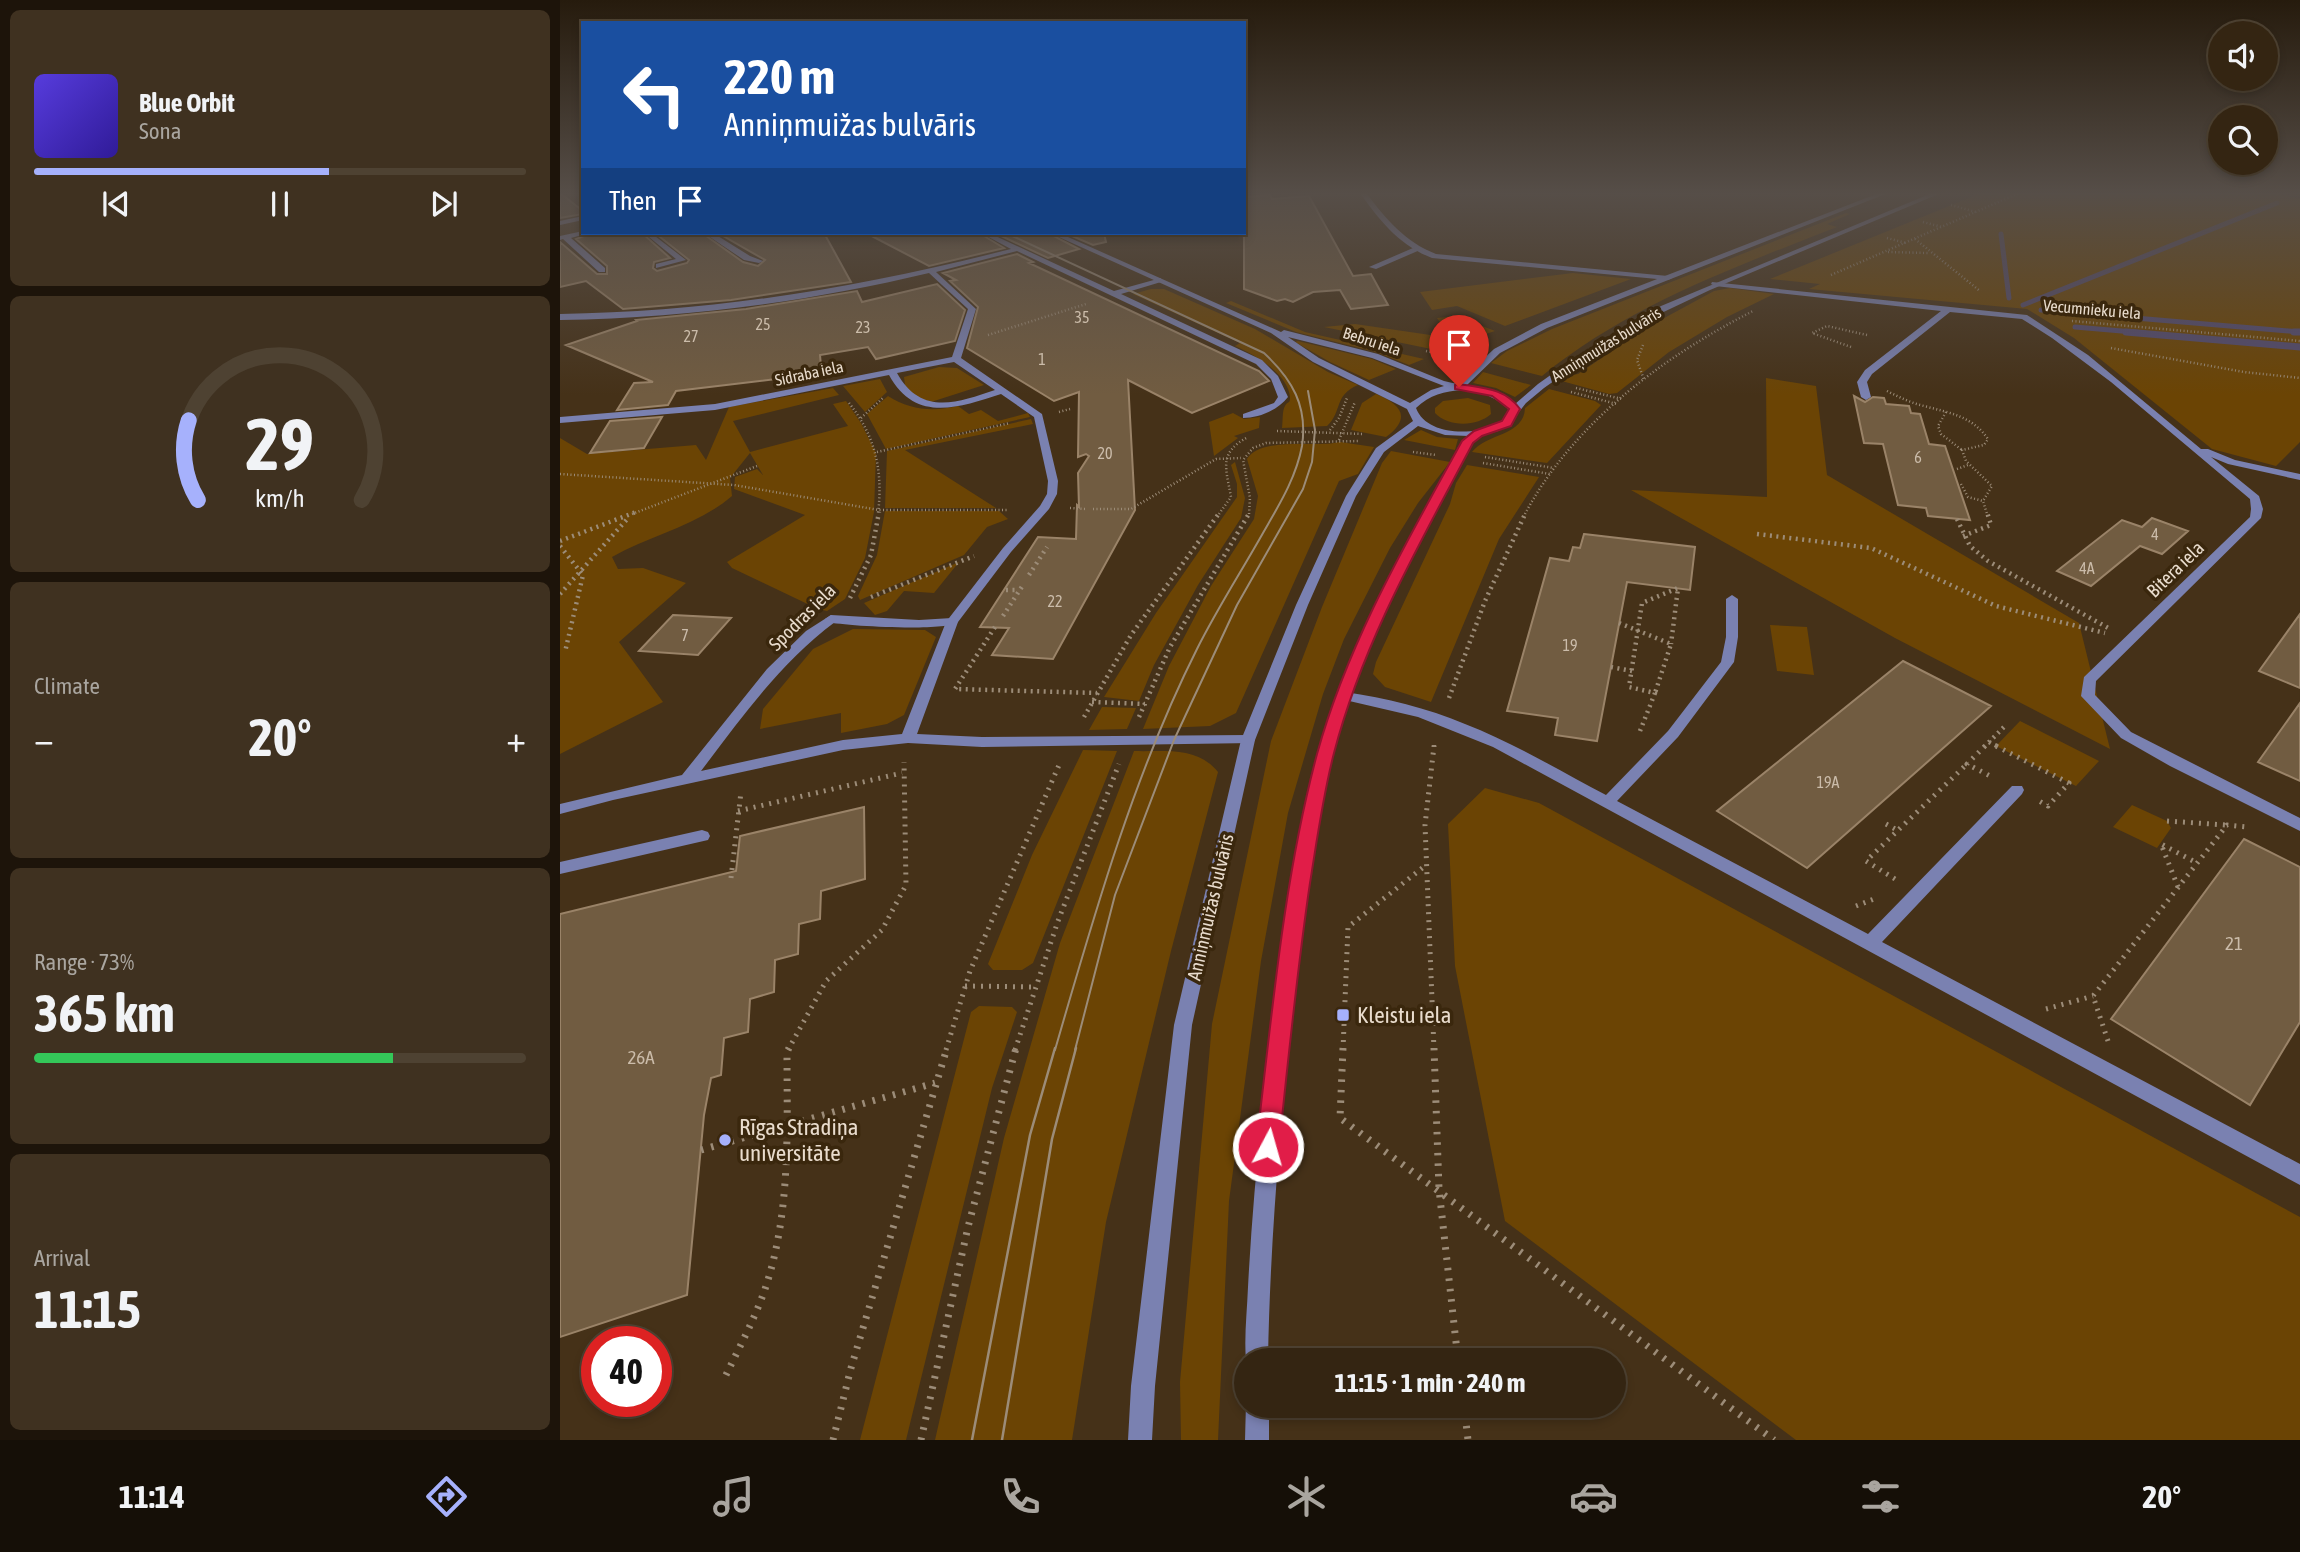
<!DOCTYPE html>
<html lang="en">
<head>
<meta charset="utf-8">
<style>
  :root { --surface:#342512; --page:#3f3120; --text:#f1f3f6; --muted:#a9a59f; --line:#4e4232; --accent:#a6b1fc }
  body { margin:0; font-family:"Asap Condensed",sans-serif; background:var(--page); color:var(--text); height:100vh; display:flex; flex-direction:column; font-size:26px; white-space:nowrap }
  * { box-sizing:border-box; margin:0 }
  p { font-size:23px; color:var(--muted) }
  .icon { flex:none; width:38px; height:38px; fill:none; stroke:currentColor; stroke-width:2; stroke-linecap:round; stroke-linejoin:round }
  .map { position:relative; flex:1; overflow:hidden }
  .side { display:flex; flex-direction:column; gap:10px; padding:10px; background:#1d140a; width:560px }
  .side>* { flex:none }
  .banner { position:absolute; left:21px; top:21px; width:665px; height:214px; border-radius:0px; box-shadow:0 4px 10px #0003,0 0 0 2px var(--line); background:#1a4fa0; color:#fff; overflow:hidden }
  .controls { position:absolute; left:1648px; top:21px; display:grid; gap:14px }
  .controls a { display:grid; place-items:center; width:70px; height:70px; border-radius:50%; background:var(--surface); box-shadow:0 4px 10px #0003,0 0 0 2px var(--line); font-size:35px }
  .speed { position:absolute; left:21px; top:1326px; display:flex; gap:14px; font-size:35px; font-weight:700; text-align:center }
  .speed>* { display:grid; place-content:center; width:91px; height:91px; border-radius:50%; background:var(--surface); box-shadow:0 4px 10px #0003,0 0 0 2px var(--line); line-height:1 }
  .speed .limit { border:10px solid #d22; background:#fff; color:#111 }
  .pin { position:absolute; display:grid; place-items:center; width:60px; height:60px; color:#fff; margin:-72px -30px; border-radius:50% 50% 50% 0; rotate:-45deg; box-shadow:0 0 7px #0007 }
  .pin .icon { rotate:45deg }
  .me { position:absolute; width:77px; margin:-38px; rotate:6deg; stroke-linejoin:round; filter:drop-shadow(0 0 5px #0008) }
  .turn { display:flex; align-items:center; gap:24px; height:147px; padding:0 28px; font-size:32px }
  .turn .icon { width:91px; height:91px; stroke-width:2.5 }
  .turn b { display:block; font-size:49px; line-height:60px }
  .then { display:flex; align-items:center; height:66px; padding:0 28px; background:#0003; gap:14px; font-size:26px }
  .big { font-size:52px; font-weight:700; line-height:1.1 }
  .side .tile { flex:1; display:flex; flex-direction:column; justify-content:center; gap:10px; min-width:0; padding:0 24px; border-radius:10px; background:var(--page) }
  .side .dial { align-items:center; gap:0 }
  .dial svg { height:182px; overflow:visible; fill:none; stroke:var(--line); stroke-width:7; stroke-linecap:round; text-anchor:middle }
  .dial text { fill:var(--text); stroke:none }
  .song { display:flex; align-items:center; gap:21px }
  .cover { width:84px; height:84px; border-radius:10px; background:linear-gradient(135deg,hsl(250 70% 55%),hsl(250 70% 35%)) }
  .played { height:7px; border-radius:4px; background:linear-gradient(90deg,var(--accent) 60%,var(--line) 60%) }
  .keys { display:flex; justify-content:space-around; direction:ltr }
  .heat { display:flex; justify-content:space-between; align-items:center; font-size:38px; direction:ltr }
  .charge { height:10px; border-radius:5px; background:linear-gradient(90deg,#34c759 73%,var(--line) 0) }
  .trip { position:absolute; left:674px; top:1348px; width:392px; height:70px; border-radius:35px; background:var(--surface); box-shadow:0 4px 10px #0003,0 0 0 2px var(--line); font-weight:700; line-height:70px; text-align:center }
  .menu { display:flex; height:112px; justify-content:space-around; align-items:center; background:#150f07; color:var(--muted) }
  .menu .icon { width:49px; height:49px }
  .menu .active { color:var(--accent) }
  .menu b { font-size:32px; color:var(--text) }
  main { display:flex; flex:1; min-height:0 }
  .map>svg:first-child { display:block }
</style>
</head>
<body>
<main>
<section class="side">
<div class="tile">
<div class="song"><i class="cover"></i><div><b>Blue Orbit</b><p>Sona</p></div></div>
<div class="played"></div>
<div class="keys"><svg class="icon" aria-label="previous" viewBox="0 0 24 24"><path d="M18 5L8 12l10 7zM5 5v14"/></svg><svg class="icon" aria-label="pause" viewBox="0 0 24 24"><path d="M8 5v14M16 5v14"/></svg><svg class="icon" aria-label="next" viewBox="0 0 24 24"><path d="M6 5l10 7-10 7zM19 5v14"/></svg></div>
</div>
<div class="tile dial"><svg viewBox="0 0 100 80">
<path d="M14 69A42 42 0 1 1 86 69"/>
<path d="M14 69A42 42 0 0 1 10 34" stroke="#a6b1fc"/>
<text x="50" y="56" font-size="32" font-weight="700">29</text>
<text x="50" y="72" font-size="11">km/h</text>
</svg></div>
<div class="tile"><p>Climate</p>
<div class="heat"><a>−</a><b class="big">20°</b><a>+</a></div>
</div>
<div class="tile"><p>Range · 73%</p><b class="big">365 km</b><div class="charge"></div></div>
<div class="tile"><p>Arrival</p><b class="big">11:15</b></div>
</section>
<div class="map">
<svg width="1740" height="1440" viewBox="0 0 1740 1440">
  <rect width="100%" height="100%" fill="#453118"/>
  <path fill="#6b4404" d="M1421,193H1714L1740,199V442L1716,466L1652,449L1514,338L1467,309L1249,289L1260,284L1210,279Z
    M1286,213L1290,214L1267,224L1277,227C1173,268 1069,305 982,376L931,363L947,351L992,329Z
    M1013,273L1071,279L945,326L897,306L872,310L860,292Z
    M1170,288L1214,294L1167,317L1109,352L1057,393L1049,394L998,380L1004,376L1018,374L1084,329L1154,291Z
    M591,289H604L695,329L768,372L798,385C773,396 783,411 767,426L722,428C723,421 722,411 725,406C728,400 730,405 730,397C728,373 693,354 675,346L680,343L573,294Z
    M671,301L745,332L864,359L849,365L816,352L736,332L666,303Z
    M897,316L935,331L876,350L764,327L795,324L891,338L877,318Z
    M738,341L812,359L836,369L809,380L770,362L735,342Z
    M379,367L397,368L424,385L371,402L346,393L344,377Z
    M923,372L971,385L955,397L936,388L913,383Z
    M1206,378L1256,386L1267,475L1519,623L1550,749L1335,638L1071,490L1207,497Z
    M320,379L327,392L305,412L283,386Z
    M273,388L279,395L173,421L190,452L288,426L273,404L286,401L301,423L316,453L314,512L305,558L285,599L267,611L258,609L172,568L167,562L245,515L174,489L175,477L197,469L203,475L190,453L170,478L172,496C137,526 91,535 52,557L58,569L83,568L126,583L59,642L103,702L0,754V438L27,454L136,445L146,460L169,407Z
    M989,389L1035,401L1041,405L987,463L912,452C927,433 964,436 965,408Z
    M816,394C840,404 853,417 826,437L791,430L802,403Z
    M328,396C350,410 373,412 398,406L409,414L421,410L438,421L468,413L470,417L326,449L307,414Z
    M908,398L930,405L931,414C917,427 888,427 875,413V408L883,401Z
    M673,413L684,419L700,417L699,428L674,436L678,438L654,456L649,422Z
    M471,419L473,424L345,450L436,508H325L327,451Z
    M861,430L877,437L898,439L895,450L844,440Z
    M780,442L814,447L798,474L779,481L676,713L650,726L583,729L609,666L651,586L694,519L698,496L687,459C700,436 756,448 780,442Z
    M831,451L890,462L858,503L830,548L784,639L763,694L728,813L701,961L669,1201L658,1440H621L620,1382L652,1024L711,741L762,607L822,463Z
    M675,462L685,498L681,518L638,585L594,665L579,701L544,697L596,613L677,497V484L671,465Z
    M907,465L979,477L939,539L871,702L825,687L813,674L816,662L890,504L896,483Z
    M325,511H439L448,519L427,527L404,555L300,600L298,596L317,555Z
    M399,562L374,593L344,591L327,611L315,615L304,603Z
    M1210,625L1247,627L1254,675L1217,671Z
    M293,629L365,630L376,637L344,715L327,724L281,733V713L200,729L203,709L253,649Z
    M542,707L576,708L567,729L529,730Z
    M1460,721L1539,761L1516,786L1436,746Z
    M523,750L557,751L473,963L462,970H433L428,964L472,855Z
    M574,751C605,752 637,746 658,772L611,951L546,1222L512,1440H375L444,1138L500,943Z
    M925,788L979,803L1740,1217V1440H1236L945,1221L895,966L888,824Z
    M1572,805L1607,821L1611,828L1597,848L1553,827Z
    M419,1006L452,1007L457,1012L432,1088L346,1440H300L411,1012Z"/>
  <g fill="none" stroke-linecap="round" stroke-linejoin="round">
    <path stroke="#524a6e" stroke-width="5" d="M1441,234L1449,298
      M1463,305L1717,203
      M1481,310L1740,332
      M1515,327L1585,333"/>
    <path stroke="#524a6e" stroke-width="7" d="M1566,332L1740,347
      M1734,332H1740"/>
  </g>
  <path fill="#715c41" stroke="#9a8368" stroke-width="2" d="M0,193L23,211V214L0,218Z
    M710,195L712,199L749,196L793,276L811,274L828,305L791,309L780,290L753,292L733,302L725,299L717,301L684,289V197Z
    M31,233H82L110,258L94,262L93,268L97,271L127,263L129,260L95,233H142L183,262L198,266L205,260L158,233H264L291,282L171,300L63,309L26,281L0,287V242L37,274H47V266L16,239Z
    M306,233H419L444,248L369,266Z
    M435,233H488L519,249L488,258Z
    M505,233H544L546,242L533,245Z
    M457,254L473,262L469,263L699,371L709,381L632,413L568,380L575,510L493,659L432,655L449,628L420,627L478,537L516,539L517,505L519,507L518,473L529,456L526,454L518,457L519,392L494,401L407,348L418,307L390,281L396,280L383,273Z
    M377,284L405,310L395,341L316,359L308,347L260,355L261,366L241,376L116,391L108,405L57,410L74,383L93,382L6,345L77,321L76,320L186,309L297,291L302,302Z
    M1294,396L1305,402L1313,397L1324,398L1326,404L1349,406L1351,413L1360,414L1369,444L1385,446L1410,520L1368,516L1366,508L1338,505L1323,444L1304,443Z
    M102,417L84,448L30,453L50,421Z
    M1592,518L1628,531L1602,554L1580,546L1531,586L1497,571L1562,520L1582,527Z
    M1024,534L1135,547L1130,590L1067,582L1037,741L995,735L998,718L947,711L990,558L1009,561L1013,547L1020,548Z
    M1740,614V688L1699,671Z
    M113,615L171,618L138,655L79,651Z
    M1343,661L1431,706L1247,868L1157,811Z
    M1740,703V781L1698,762Z
    M304,807L305,879L261,891L260,919L239,924L238,954L215,960L214,992L190,999L188,1032L164,1038L161,1075L151,1078L144,1115L127,1295L0,1337V914L176,871L180,836Z
    M1684,839L1740,867V1022L1690,1105L1551,1019Z"/>
  <g fill="none" stroke-linecap="round" stroke-linejoin="round">
    <path stroke="#9c8c78" stroke-width="2.5" stroke-dasharray="1 2.5" stroke-linecap="butt" d="M1391,205L1416,212
      M1363,222L1382,227
      M1327,238L1346,243
      M1355,239L1420,291
      M1328,252L1368,253
      M1271,275L1459,193
      M1512,321L1740,341
      M428,335L526,304
      M1083,345L1077,360L1084,380
      M1291,347L1252,333L1267,326L1307,335
      M1551,348L1684,372L1740,378
      M866,351L899,358
      M1016,388L1062,399
      M1327,391C1339,397 1351,403 1364,406C1390,413 1412,416 1428,439L1424,445L1402,450L1406,461L1432,486L1423,501L1427,514
      M1011,392L1057,404
      M289,403C316,437 323,471 318,514
      M499,412L510,409
      M1386,412L1378,426L1381,434L1402,450
      M301,418L324,397
      M770,430L779,418L787,398
      M717,431L803,434
      M779,440L795,402
      M317,452L450,423
      M853,452L876,455
      M925,457L994,468
      M923,463L990,474
      M1397,469L1408,465
      M0,474L174,485L319,510H448
      M1401,484L1408,497L1423,501
      M510,508L526,509
      M533,509H571L656,459L681,458
      M72,514L197,466
      M659,514L671,497C666,468 658,453 688,437
      M689,514L690,498L683,460L693,448L706,443L800,441
      M965,514C1013,423 1103,357 1193,311"/>
    <path stroke="#9c8c78" stroke-width="4.5" stroke-dasharray="2 4.5" stroke-linecap="butt" d="M1397,519L1410,546L1428,561L1550,629
      M1197,534L1311,548L1436,606L1545,633
      M1403,536L1431,525L1427,512
      M0,541L76,512
      M0,546L23,575L5,652
      M469,575L487,547
      M446,590H459
      M0,594L69,517
      M311,597L414,556
      M290,598L311,555L319,512
      M443,616L463,585
      M1059,623L1111,644L1095,693
      M435,627L395,689L537,693
      M1051,667L1072,671
      M889,698L925,601L966,512
      M532,702L585,704
      M524,717L571,635L660,512
      M579,717L610,647L690,512
      M1080,731L1095,693L1069,687L1082,603L1118,588L1111,644
      M1429,742L1439,747
      M874,747V743
      M1424,747L1444,727"/>
    <path stroke="#9c8c78" stroke-width="5" stroke-dasharray="2 6" stroke-linecap="butt" d="M1425,746L1407,764L1434,778
      M1436,746L1509,783L1488,806L1479,801
      M178,811L342,773
      M1607,821L1666,825
      M1326,824L1337,830
      M171,878L181,792
      M1335,879L1306,861L1407,764
      M1618,887L1601,844L1637,863
      M1296,906L1314,899
      M405,986L476,987
      M1486,1009L1533,996
      M1548,1041L1533,996L1667,825L1687,827
      M228,1050L266,981L322,930L346,885L344,762
      M386,1050L410,971L499,765
      M455,1050L498,921L559,764
      M783,1050L788,927L866,865
      M874,1050L865,825L874,746"/>
    <path stroke="#9c8c78" stroke-width="7" stroke-dasharray="2.5 8" stroke-linecap="butt" d="M783,1048L780,1118L1214,1440
      M874,1048L879,1189L898,1360
      M141,1150L375,1083
      M166,1375C179,1348 194,1320 204,1292C231,1215 227,1132 227,1052L229,1048
      M904,1405L908,1440
      M273,1440L291,1368L387,1048
      M361,1440L408,1227L456,1048"/>
    <path fill="#7a81b1" fill-rule="evenodd" d="M23,231L29,233L11,238L45,268V272H39L3,239L0,240V236Z
      M84,233H91L126,260L96,268V264L116,259Z
      M853,248L860,250L816,269L809,267Z
      M1172,595L1178,599V637L1174,662L1118,737L1057,801L1308,934L1452,786H1462L1464,790L1462,794L1322,942L1740,1164V1185L933,747L858,717L785,700L778,696L785,692C826,698 867,708 905,724C954,743 1000,771 1046,795L1108,731L1161,662L1166,637V599Z
      M271,615L359,620L392,618L398,622C385,632 286,626 267,622L265,619Z"/>
    <path fill="#7a81b1" fill-rule="evenodd" d="M800,193H806C826,219 845,242 876,254L1108,276L1112,278L1108,280L872,258C839,245 820,221 800,193Z
      M23,216V220L0,225V221Z
      M144,233H153L190,256L203,261L199,263L184,260Z
      M421,233H429L554,291L601,278V282L561,294L702,360L718,376L728,397C718,410 699,418 683,418V414L714,403L718,397L711,379L696,364L457,251L376,272L416,309L401,358L482,414L498,481L497,494L489,509L451,552L398,622L357,734L422,737L688,735L693,737L695,740L693,743L422,747L348,743L283,750L53,800L0,814V804L122,775L207,669L246,631L271,615L277,619L275,622C221,662 182,717 141,771L283,740L342,734L386,622L443,548L480,506L487,494L488,481L474,417L441,394C398,408 355,423 329,375L155,410L0,423V417L155,404L392,357L408,309L369,273C247,302 125,318 0,320V314C155,312 301,287 451,249ZM394,362L435,390C397,403 361,416 337,373Z
      M1152,282L1467,315L1528,355L1641,449H1648L1675,460L1740,474V480L1668,464L1651,457L1699,496L1703,509L1701,518L1536,681L1535,695L1571,732L1740,818V831L1610,766L1561,738L1521,696L1524,677L1690,517L1691,509L1690,499L1551,382L1492,338L1462,319L1390,312L1312,374L1307,382L1311,397L1306,400L1301,397L1297,382L1305,370L1381,311L1155,286L1151,284Z
      M142,830L148,832L150,836L148,840L0,874V862Z"/>
    <path fill="#7a81b1" fill-rule="evenodd" d="M1319,193H1328L987,328L940,353L907,385L936,391L955,404L978,384L1023,352L1101,306L1372,193H1381L1150,290L1093,317L1045,345L984,388L966,403L948,426L938,431L922,435L912,443C866,530 817,616 786,710C753,807 743,910 732,1012C720,1128 710,1243 708,1360L686,1361C684,1337 687,1312 688,1287C691,1229 696,1171 702,1113C716,979 728,841 771,712C803,617 855,529 903,441L908,436L885,435L858,426L824,452L796,496L748,605L695,740L632,1025L595,1386L592,1440H568L571,1386L614,1025L681,740L736,605L786,496L816,448L853,421L847,409L753,362L711,333L490,233H499L721,332L724,330L818,354L884,381L897,384L934,349L981,324ZM728,337L812,358L884,386L871,390L850,403L759,358ZM903,390C923,392 936,397 950,411C946,417 941,422 934,425C911,436 866,435 856,408C870,395 884,391 903,390Z
      M686,1403V1405H709V1440H685Z"/>
    <path stroke="#9c8c78" stroke-width="2" d="M446,233L704,353C732,379 748,406 742,446C736,478 719,505 703,533C681,572 657,609 637,649C574,774 534,915 495,1050
      M515,1050L555,895L614,740L677,605L743,489L752,462L755,430L748,391"/>
    <path stroke="#9c8c78" stroke-width="2.5" d="M412,1440L470,1135L495,1048
      M442,1440L492,1139L516,1048"/>
  </g>
  <linearGradient id="sky" x2="0" y2="1"><stop stop-color="#261b0d"/><stop offset="0.49" stop-color="#564e48"/><stop offset="1" stop-color="#564e48" stop-opacity="0"/></linearGradient>
  <rect width="1740" height="395" fill="url(#sky)"/>
  <path fill="#e11d48" stroke="#92132f" stroke-width="2" d="M899,384C923,388 945,388 960,409L951,426L922,436L913,443C860,543 803,642 774,753C763,795 757,840 750,883C737,971 728,1059 719,1147L716,1155L708,1158L699,1155L696,1147C712,1016 723,881 757,754C788,642 847,541 902,441L914,431L942,421L949,409L932,396L895,389V385Z"/>
  <g fill="#a6b1fc" stroke="#3a270d" stroke-width="2.5">
    <rect x="776" y="1008" width="14" height="14" rx="3.5"/>
    <circle cx="165" cy="1140" r="7"/>
  </g>
  <g text-anchor="middle" dominant-baseline="central" stroke-width="7" stroke-linejoin="round" paint-order="stroke">
    <g font-size="16" fill="#e9dccd" stroke="#3a270d">
      <text transform="translate(1532 309) rotate(5)">Vecumnieku iela</text>
      <text transform="translate(812 341) rotate(18)">Bebru iela</text>
      <text transform="translate(1046 344) rotate(-32)">Anniņmuižas bulvāris</text>
      <text transform="translate(249 373) rotate(-12)">Sidraba iela</text>
    </g>
    <g font-size="16" fill="#cbbcaa">
      <text x="522" y="317">35</text>
      <text x="203" y="324">25</text>
      <text x="303" y="327">23</text>
      <text x="131" y="336">27</text>
      <text x="482" y="359">1</text>
      <text x="545" y="453">20</text>
      <text x="1358" y="457">6</text>
      <text x="1595" y="534">4</text>
      <text x="1527" y="568">4A</text>
      <text x="495" y="601">22</text>
      <text x="125" y="635">7</text>
      <text x="1010" y="645">19</text>
      <text x="1268" y="782">19A</text>
    </g>
    <g font-size="19" fill="#e9dccd" stroke="#3a270d">
      <text transform="translate(1615 569) rotate(-44)">Bitera iela</text>
      <text transform="translate(242 617) rotate(-45)">Spodras iela</text>
      <text transform="translate(650 907) rotate(-77)">Anniņmuižas bulvāris</text>
    </g>
    <g font-size="19" fill="#cbbcaa">
      <text x="1674" y="943">21</text>
      <text x="81" y="1057">26A</text>
    </g>
    <g font-size="23" fill="#e9dccd" stroke="#3a270d" text-anchor="start">
      <text x="797" y="1015">Kleistu iela</text>
      <text x="179" y="1127">Rīgas Stradiņa<tspan x="179" dy="26">universitāte</tspan></text>
    </g>
  </g>
</svg>
<div class="controls">
<a><svg class="icon" aria-label="sound" viewBox="0 0 24 24"><path d="M4 9h4l5-4v14l-5-4H4zM17 9q2 3 0 6"/></svg></a>
<a><svg class="icon" aria-label="search" viewBox="0 0 24 24"><circle cx="10" cy="10" r="6"/><path d="M15 15l6 6"/></svg></a>
</div>
<div class="speed"><div class="limit">40</div></div>
<div class="pin" style="left:899px;top:387px;background:#d93025"><svg class="icon" aria-label="arrive" viewBox="0 0 24 24"><path d="M6 21V4h12l-3 4 3 4H6"/></svg></div>
<svg class="me" style="left:708px;top:1147px" viewBox="-20 -20 40 40"><circle r="17" fill="#e11d48" stroke="#fff" stroke-width="3"/><path d="M0-11L8 9 0 5-8 9z" fill="#fff"/></svg>
<div class="trip">11:15 · 1 min · 240 m</div>
<div class="banner">
<div class="turn"><svg class="icon" aria-label="left" viewBox="0 0 24 24"><path d="M17 20v-9H6M10 6l-5 5 5 5"/></svg><div><b>220 m</b>Anniņmuižas bulvāris</div></div>
<div class="then">Then<svg class="icon" aria-label="arrive" viewBox="0 0 24 24"><path d="M6 21V4h12l-3 4 3 4H6"/></svg></div>
</div>
</div>
</main>
<nav class="menu">
<b>11:14</b>
<svg class="icon active" aria-label="directions" viewBox="0 0 24 24"><path d="M12 3l9 9-9 9-9-9zM9 14v-3h6M13 9l2 2-2 2"/></svg>
<svg class="icon" aria-label="music" viewBox="0 0 24 24"><path d="M9 18V5l10-2v13"/><circle cx="6" cy="18" r="3"/><circle cx="16" cy="16" r="3"/></svg>
<svg class="icon" aria-label="phone" viewBox="0 0 24 24"><path d="M5 4h4l2 5-3 2q2 4 5 5l2-3 5 2v4C11 20 4 13 5 4z"/></svg>
<svg class="icon" aria-label="climate" viewBox="0 0 24 24"><path d="M12 3v18M4 7l16 10M4 17L20 7"/></svg>
<svg class="icon" aria-label="car" viewBox="0 0 24 24"><path d="M5 17H2v-5l4-1 3-4h7l3 4 3 1v5h-3M9 17h6M6 11h13"/><circle cx="7" cy="17" r="2"/><circle cx="17" cy="17" r="2"/></svg>
<svg class="icon" aria-label="filters" viewBox="0 0 24 24"><path d="M4 7h16M4 17h16"/><circle cx="9" cy="7" r="2"/><circle cx="15" cy="17" r="2"/></svg>
<b>20°</b>
</nav>
</body>
</html>
